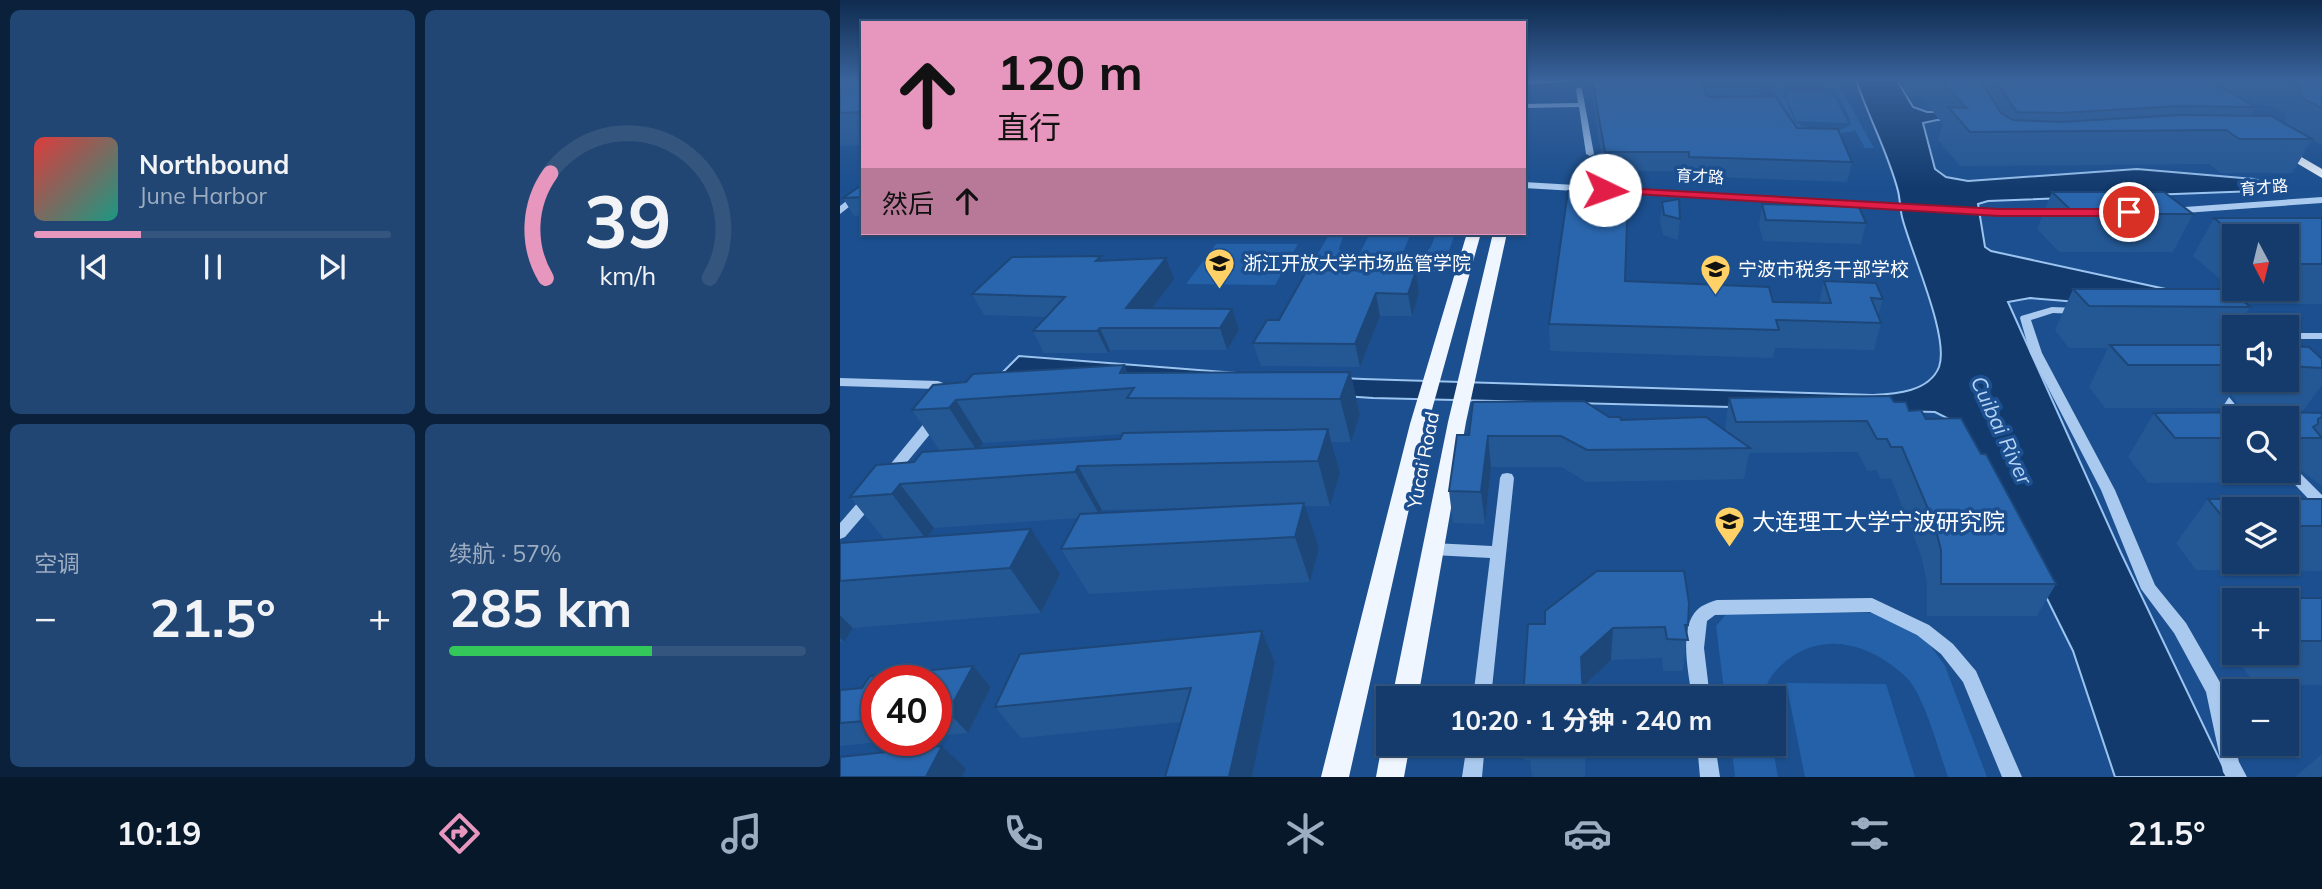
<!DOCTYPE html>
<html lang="zh">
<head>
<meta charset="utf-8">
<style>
  :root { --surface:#143b6b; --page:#214673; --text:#f1f3f6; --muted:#9dadc1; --line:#33557e; --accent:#e797bd }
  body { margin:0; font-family:Mulish,"Noto Sans SC",sans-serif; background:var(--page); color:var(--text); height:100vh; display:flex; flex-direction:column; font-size:26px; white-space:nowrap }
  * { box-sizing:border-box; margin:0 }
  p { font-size:23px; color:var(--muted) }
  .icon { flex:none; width:38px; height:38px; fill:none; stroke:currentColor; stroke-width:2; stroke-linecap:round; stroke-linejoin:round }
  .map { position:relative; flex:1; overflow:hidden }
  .side { display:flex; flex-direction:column; gap:10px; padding:10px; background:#0b203b; width:840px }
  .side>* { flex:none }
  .banner { position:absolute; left:21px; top:21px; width:665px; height:214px; border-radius:0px; box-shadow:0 2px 5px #0004,0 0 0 2px var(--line); background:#e797bd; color:#111; overflow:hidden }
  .needle { width:46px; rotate:173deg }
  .buttons { position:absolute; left:1382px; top:224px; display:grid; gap:14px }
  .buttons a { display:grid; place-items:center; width:77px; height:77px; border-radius:0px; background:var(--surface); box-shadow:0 2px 5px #0004,0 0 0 2px var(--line); font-size:35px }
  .speed { position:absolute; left:21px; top:665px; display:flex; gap:14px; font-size:35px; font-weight:700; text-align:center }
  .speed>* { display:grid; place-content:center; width:91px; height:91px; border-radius:50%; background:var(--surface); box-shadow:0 2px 5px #0004,0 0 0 2px var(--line); line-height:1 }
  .speed .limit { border:10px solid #d22; background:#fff; color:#111 }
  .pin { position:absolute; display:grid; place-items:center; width:60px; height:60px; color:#fff; margin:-30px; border:4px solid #fff; border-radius:50%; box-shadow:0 2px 7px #0007 }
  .me { position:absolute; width:77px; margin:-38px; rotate:93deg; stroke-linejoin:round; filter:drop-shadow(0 0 5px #0008) }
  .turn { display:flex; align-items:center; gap:24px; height:147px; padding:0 21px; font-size:32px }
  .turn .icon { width:91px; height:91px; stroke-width:2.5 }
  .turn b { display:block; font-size:49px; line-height:60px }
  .then { display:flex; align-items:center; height:66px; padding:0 21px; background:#0003; gap:14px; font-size:26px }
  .big { font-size:52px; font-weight:700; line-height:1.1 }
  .side .tile { flex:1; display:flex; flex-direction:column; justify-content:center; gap:10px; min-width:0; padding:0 24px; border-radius:10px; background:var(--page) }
  .side .dial { align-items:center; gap:0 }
  .dial svg { height:182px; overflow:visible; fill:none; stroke:var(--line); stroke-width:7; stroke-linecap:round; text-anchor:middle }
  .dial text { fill:var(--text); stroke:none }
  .song { display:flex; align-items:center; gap:21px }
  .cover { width:84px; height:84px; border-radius:10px; background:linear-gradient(135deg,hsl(0 70% 55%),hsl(170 70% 35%)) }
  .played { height:7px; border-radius:4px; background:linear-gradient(90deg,var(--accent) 30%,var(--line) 30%) }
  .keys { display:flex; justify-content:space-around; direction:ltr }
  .heat { display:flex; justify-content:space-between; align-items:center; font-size:38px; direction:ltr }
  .charge { height:10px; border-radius:5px; background:linear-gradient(90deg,#34c759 57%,var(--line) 0) }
  .side .tiles { flex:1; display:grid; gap:10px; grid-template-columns:repeat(2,1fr) }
  .trip { position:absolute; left:536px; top:686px; width:410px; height:70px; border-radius:0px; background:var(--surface); box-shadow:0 2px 5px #0004,0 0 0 2px var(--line); font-weight:700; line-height:70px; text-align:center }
  .tabs { display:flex; height:112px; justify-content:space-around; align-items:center; background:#08182b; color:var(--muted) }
  .tabs .icon { width:49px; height:49px }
  .tabs .current { color:var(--accent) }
  .tabs b { font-size:32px; color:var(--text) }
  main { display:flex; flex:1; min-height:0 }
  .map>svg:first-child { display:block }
</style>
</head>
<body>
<main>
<section class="side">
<div class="tiles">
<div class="tile">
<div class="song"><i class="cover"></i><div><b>Northbound</b><p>June Harbor</p></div></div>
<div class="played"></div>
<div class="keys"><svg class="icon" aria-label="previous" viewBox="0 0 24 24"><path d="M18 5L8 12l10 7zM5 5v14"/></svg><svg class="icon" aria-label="pause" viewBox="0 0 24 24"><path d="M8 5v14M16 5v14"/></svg><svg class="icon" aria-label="next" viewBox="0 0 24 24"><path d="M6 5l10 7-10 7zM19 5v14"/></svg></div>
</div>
<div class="tile dial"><svg viewBox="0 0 100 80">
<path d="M14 69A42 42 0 1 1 86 69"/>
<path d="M14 69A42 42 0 0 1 16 23" stroke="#e797bd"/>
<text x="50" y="56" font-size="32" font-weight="700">39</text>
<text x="50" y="72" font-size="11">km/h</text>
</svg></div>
<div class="tile"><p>空调</p>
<div class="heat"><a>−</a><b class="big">21.5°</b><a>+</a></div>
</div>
<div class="tile"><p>续航 · 57%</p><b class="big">285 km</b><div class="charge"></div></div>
</div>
</section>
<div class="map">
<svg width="1482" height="777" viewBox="0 0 1482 777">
  <rect width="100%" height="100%" fill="#1b4f8f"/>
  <path fill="#2461a8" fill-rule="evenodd" d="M947,80L989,83L988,80H996L1034,148H1025L1015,130C998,137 956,135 945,120C939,112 936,97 933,88L937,83ZM959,82C990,82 1002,95 1011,124C996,136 970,132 955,122L941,88L946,84Z
    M861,87H918L933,111L872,112Z
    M944,91L992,92L1008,123L956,121Z
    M490,233H504L499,249C515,270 573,268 590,248C593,244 594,237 596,233H615L602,272L486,270L481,279H463Z
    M530,233H571L560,260L517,259Z
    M376,244H458L435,285L346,284Z
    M887,613H1034L1071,631L1088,642L1105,666L1147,777H1108C1099,752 1084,694 1066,677C1032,645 984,629 945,662C934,671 924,683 924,698H885L876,626Z
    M946,683L1046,684L1075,777H965Z
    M891,744H932L938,777H895Z"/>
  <path fill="#123a6d" stroke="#9cc4f0" stroke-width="2" d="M1016,80H1057L1073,107L1087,112L1368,111L1097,120L1083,123L1095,169L1106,177L1128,181L1297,169L1414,179L1444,190L1148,201L1138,204L1145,247L1151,251L1330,290L1298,307L1190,298L1168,302L1281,553L1388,777H1275L1233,651L1151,486L1115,422L1095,412L533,398L161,374L179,356L397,373L523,379L1033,395C1055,394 1089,392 1099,367C1110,337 1070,250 1062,217C1060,208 1060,199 1058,191C1049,155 1028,116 1016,80Z"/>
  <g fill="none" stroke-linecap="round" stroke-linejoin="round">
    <path fill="#a9c9ee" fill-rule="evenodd" d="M684,80H732L729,82L684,84Z
      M739,87L742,89L754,154L750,156L746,154L739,107L684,108V104L738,103L736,89Z
      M684,182L1159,210H1219L1223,213L1219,216H1159L684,188Z
      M23,188V196L0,214V206Z
      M1482,197V203L1331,214L1327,211L1331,208Z
      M1212,307L1238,308L1243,311L1238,314L1213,313L1191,320L1202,353L1275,490L1315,585L1346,623L1381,684L1399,762L1407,777H1386L1383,772L1366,692L1334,633L1301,589L1261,490L1190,353L1180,318L1181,316Z
      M1377,327L1381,328L1395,341V350L1391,349L1373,332L1371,330L1373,328Z
      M1447,333H1482V339H1447Z
      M0,378L98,381L111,386L113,389L107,393L96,389L0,386Z
      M1377,386L1381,387L1406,418H1395V420L1371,390Z
      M95,415L100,416L101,419L100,422L54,478H44L42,475L44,472L90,416Z
      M1447,463L1452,465L1482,495V509L1477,508L1442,471H1447Z
      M667,473L672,474L674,478L651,698H633L650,558L593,555L588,553L585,549L588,545L593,543L652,546L660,478L662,474Z
      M31,492L36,493L38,497L36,501L5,537L0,539V523L26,493Z
      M1032,598L1089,625L1113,644L1136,671L1182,777H1162L1123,682L1101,654L1077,635L1030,612L875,615L867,621L864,648L870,698H852C849,675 838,629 857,610C862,605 870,602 877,600Z
      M627,744H645L642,777H622Z
      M857,744H875L880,777H860Z"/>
    <path fill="#f0f6ff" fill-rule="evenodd" d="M1438,148H1446L1482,169V178L1438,152Z
      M627,233H641L588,424L509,777H481L570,424Z
      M653,233H667L626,422L578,698H552L608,422Z
      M548,734V744H570L564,777H536L542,744Z"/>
  </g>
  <path fill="#245895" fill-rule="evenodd" d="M0,80H23V145L0,146Z
    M749,80H860L868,97L957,128L1012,162L1007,182L847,176V171H764Z
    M1056,80H1482V145L1472,140L1452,173H1381L1369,164L1120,166L1098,140L1103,124L1080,96H1070ZM1412,105H1427L1446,113V124L1411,115L1416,107Z
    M23,184V215L14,216L3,198Z
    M1212,192L1353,214L1333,252H1219L1197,229Z
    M822,202L840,219L838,240L823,235L820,222Z
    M922,204L1026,223L1021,244L923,241L919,225Z
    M1374,218H1482V304H1409L1353,256ZM1395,236H1447V289H1395Z
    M263,261L334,279L311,308L399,330L387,350H270L268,353H204L193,331L206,317L144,315L132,294Z
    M576,271L579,293L572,316H540L520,367L421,366L413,343L439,320Z
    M984,281L1043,299L1038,316L1041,323L1034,350L935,348L933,358L710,351L709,324L933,302L979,303Z
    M1233,289L1410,307L1397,327H1395V331L1386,345L1395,347V380H1447V346L1482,359V385L1462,412L1401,408L1391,394L1382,408H1265L1249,387L1268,348H1229L1215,330Z
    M284,365L287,373L510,372L520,415L511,442H492L500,473L490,506H465L479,548L470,582L249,594L221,549L238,518L94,528L88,536L220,574L201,613L13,628L4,642H0V543L45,540L10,497L74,462L100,451L72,410L126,382ZM283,434L280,439L140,448L143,443ZM352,508L261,513L262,510Z
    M889,398L1054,402L1086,419L1216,584L1197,616H1087V582L1081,555L1051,478L1041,479L1036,470L1027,471L1018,452L909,453L904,479L746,482L722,467H651L645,524L613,523L609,491L629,435L769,417L781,420L885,430Z
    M1314,413H1482V486L1459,469L1449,482L1308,483L1288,457ZM1395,418H1447V471H1395Z
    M1368,499H1482V571L1356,570L1336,543ZM1395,509H1447V562H1395Z
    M1425,598H1482V685L1416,686L1386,643L1395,633V653H1447V600H1423Z
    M705,624L848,625L843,671H823L822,658L771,660L742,687Z
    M422,631L435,663L412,777H325L341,722L181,738L155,707Z
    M133,666L151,687L128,733L96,736V681H37V740H59L0,746V690L22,688L30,676Z
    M682,744H745V777H692L690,760H684Z
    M1482,754V777H1455Z"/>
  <path fill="#1d4779" d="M326,258L334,279L297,328L286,308Z
    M576,271L579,293L572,316L568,294Z
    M536,293L540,316L520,367L515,344Z
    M392,309L399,330L387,350L380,328Z
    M260,328L270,350L268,353L257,331Z
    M284,365L299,398L294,388L280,373Z
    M510,372L520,415L511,442L500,399Z
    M116,400L143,443L137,451L109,408Z
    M488,429L500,473L490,506L478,461Z
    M648,436L651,467L645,524L641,492Z
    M238,466L262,510L260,516L235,472Z
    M60,484L94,528L86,539L52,494Z
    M464,503L479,548L470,582L455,537Z
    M191,529L220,574L201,613L170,568Z
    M0,615L13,628L4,642L0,638Z
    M773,628L771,660L741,688V657Z
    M422,631L435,663L412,777H389Z
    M133,666L151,687L128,733L108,712Z
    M102,746L126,769L122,777H86Z"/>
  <path fill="#2a66ad" stroke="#1d4779" stroke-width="2" d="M0,80H23V112L0,113Z
    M752,80H860L868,97L935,96L957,128L998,129L1012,162L849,157V152H765Z
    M1100,80H1137L1145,87L1161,113L1173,120L1221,122L1340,115L1431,116L1472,139H1399L1386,130L1130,132L1108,107L1127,108Z
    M1153,80H1368L1416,107L1339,106L1220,113L1177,112L1159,86Z
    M1445,80H1482V108L1461,98L1460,86Z
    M23,184V197L3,198Z
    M728,191L788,195L785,281L929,287L933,302L991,303L984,281L1036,283L1043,299L1031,298L1041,323L936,320L939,330L709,324Z
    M1212,192H1324L1353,214H1235Z
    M839,199L840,219L824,215L822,202Z
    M922,204L1019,207L1026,223L926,220Z
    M1374,218H1482V264H1447V236H1397Z
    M261,256L256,261L326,258L286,308L392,309L380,328H260L257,331H193L225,297L132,294L172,257Z
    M467,270L576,271L568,294L536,293L515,344L413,343L427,320H439Z
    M1233,289H1390L1410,307L1249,306Z
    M1270,345H1393L1395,347V365H1288Z
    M1447,346L1469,347L1482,359V368L1447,366Z
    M284,365L280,373L510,372L500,399L287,398L294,388L116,400L109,408L72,410L93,385L126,382L133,374Z
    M1050,396L1054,402H1066L1069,411L1081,410L1086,419L1121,418L1141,454H1146L1216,584H1101V550L1094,523L1062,447H1051L1047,439H1037L1027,421L896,422L889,398Z
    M744,401L769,417H780L781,420L866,417L910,448L747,450L721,436H648L641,492L609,491L617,435H629L633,402Z
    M1446,412L1482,413V417L1478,419V424L1473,427L1482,438H1447V418H1395V438H1335L1314,413Z
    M488,429L478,461L238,466L235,472L60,484L52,494L10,497L36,465L74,462L82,452L280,439L283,433Z
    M1368,499H1482V526H1447V509H1395V526H1390Z
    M464,503L455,537L221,549L240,514Z
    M191,529L170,568L0,581V543Z
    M757,571H844L849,603L848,625H845L848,640L827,639L825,627L773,628L741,657L743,698H683L688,624H705V611Z
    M1425,598H1482V641H1459L1447,626V600H1426Z
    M422,631L389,777H325L351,688L155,707L180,654Z
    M133,666L108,712L96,714V681H37V720L0,723V690L22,688L30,676Z
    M689,744H745V748H689Z
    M102,746L86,777H0V757Z"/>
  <linearGradient id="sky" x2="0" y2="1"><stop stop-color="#0f2b4f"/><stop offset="0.42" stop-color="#39639b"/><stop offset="1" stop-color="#39639b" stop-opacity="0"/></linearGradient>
  <rect width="1482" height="189" fill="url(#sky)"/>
  <path fill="#e11d48" stroke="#92132f" stroke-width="2" d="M765,187L1159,209H1289L1295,212L1289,216H1159L761,192V188Z"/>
  <defs>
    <symbol id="school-pin" viewBox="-11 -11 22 30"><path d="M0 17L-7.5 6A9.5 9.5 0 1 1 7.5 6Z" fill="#ffd166" stroke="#1b4f8f"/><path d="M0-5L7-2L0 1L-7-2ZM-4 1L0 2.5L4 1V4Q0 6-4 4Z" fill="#111"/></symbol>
  </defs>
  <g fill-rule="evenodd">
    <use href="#school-pin" x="362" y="246" width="35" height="47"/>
    <use href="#school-pin" x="858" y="252" width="35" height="47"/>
    <use href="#school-pin" x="872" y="504" width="35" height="47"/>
  </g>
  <g text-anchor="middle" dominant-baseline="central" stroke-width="7" stroke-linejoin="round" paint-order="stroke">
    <g font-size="16" fill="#fff" stroke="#1b4f8f">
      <text transform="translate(860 176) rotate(3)">育才路</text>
      <text transform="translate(1424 187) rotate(-5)">育才路</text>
    </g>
    <g font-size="19" fill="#fff" stroke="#1b4f8f" text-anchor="start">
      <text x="403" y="263">浙江开放大学市场监管学院</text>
      <text x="898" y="269">宁波市税务干部学校</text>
    </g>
    <g font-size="19" fill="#fff" stroke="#1b4f8f">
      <text transform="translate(583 460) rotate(-79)">Yucai Road</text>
    </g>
    <g font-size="21" font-style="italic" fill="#b5d3f5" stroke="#1b4f8f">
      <text transform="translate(1162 430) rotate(65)">Cuibai River</text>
    </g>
    <g font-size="23" fill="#fff" stroke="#1b4f8f" text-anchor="start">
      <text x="912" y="521">大连理工大学宁波研究院</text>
    </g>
  </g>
</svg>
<div class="buttons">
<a><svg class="needle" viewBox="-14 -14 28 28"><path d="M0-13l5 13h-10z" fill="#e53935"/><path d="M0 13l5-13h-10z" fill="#9dadc1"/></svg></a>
<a><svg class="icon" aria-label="sound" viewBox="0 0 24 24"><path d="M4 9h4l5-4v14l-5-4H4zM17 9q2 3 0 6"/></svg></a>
<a><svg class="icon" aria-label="search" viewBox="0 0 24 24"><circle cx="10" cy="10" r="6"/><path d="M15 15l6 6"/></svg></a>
<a><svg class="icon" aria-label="layers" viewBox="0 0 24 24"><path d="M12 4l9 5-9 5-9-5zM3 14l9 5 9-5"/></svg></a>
<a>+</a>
<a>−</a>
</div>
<div class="speed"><div class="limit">40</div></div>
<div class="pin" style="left:1289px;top:212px;background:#d93025"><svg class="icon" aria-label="arrive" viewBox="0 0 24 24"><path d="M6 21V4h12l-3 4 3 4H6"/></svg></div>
<svg class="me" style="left:765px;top:190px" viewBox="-20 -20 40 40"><circle r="19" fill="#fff"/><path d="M0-13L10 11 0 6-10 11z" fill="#e11d48"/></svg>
<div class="trip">10:20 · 1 分钟 · 240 m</div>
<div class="banner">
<div class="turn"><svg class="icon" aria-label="ahead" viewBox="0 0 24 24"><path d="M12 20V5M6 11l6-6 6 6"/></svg><div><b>120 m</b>直行</div></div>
<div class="then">然后<svg class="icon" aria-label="ahead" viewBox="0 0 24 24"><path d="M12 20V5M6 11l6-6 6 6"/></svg></div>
</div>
</div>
</main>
<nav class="tabs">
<b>10:19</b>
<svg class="icon current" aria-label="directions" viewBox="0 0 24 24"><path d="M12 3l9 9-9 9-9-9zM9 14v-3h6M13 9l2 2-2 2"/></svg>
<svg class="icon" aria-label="music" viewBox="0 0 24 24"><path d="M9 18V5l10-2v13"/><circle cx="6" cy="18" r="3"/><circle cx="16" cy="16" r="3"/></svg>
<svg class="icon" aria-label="phone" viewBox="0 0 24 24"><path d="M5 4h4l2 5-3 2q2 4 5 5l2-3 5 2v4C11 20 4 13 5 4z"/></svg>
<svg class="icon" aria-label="climate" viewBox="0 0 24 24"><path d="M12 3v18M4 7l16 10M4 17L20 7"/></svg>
<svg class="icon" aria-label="car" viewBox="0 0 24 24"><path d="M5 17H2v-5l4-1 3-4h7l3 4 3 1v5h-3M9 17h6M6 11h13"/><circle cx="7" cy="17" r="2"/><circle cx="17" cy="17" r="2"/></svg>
<svg class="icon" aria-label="filters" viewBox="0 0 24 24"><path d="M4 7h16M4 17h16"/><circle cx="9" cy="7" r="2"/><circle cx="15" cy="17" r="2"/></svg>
<b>21.5°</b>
</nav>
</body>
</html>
